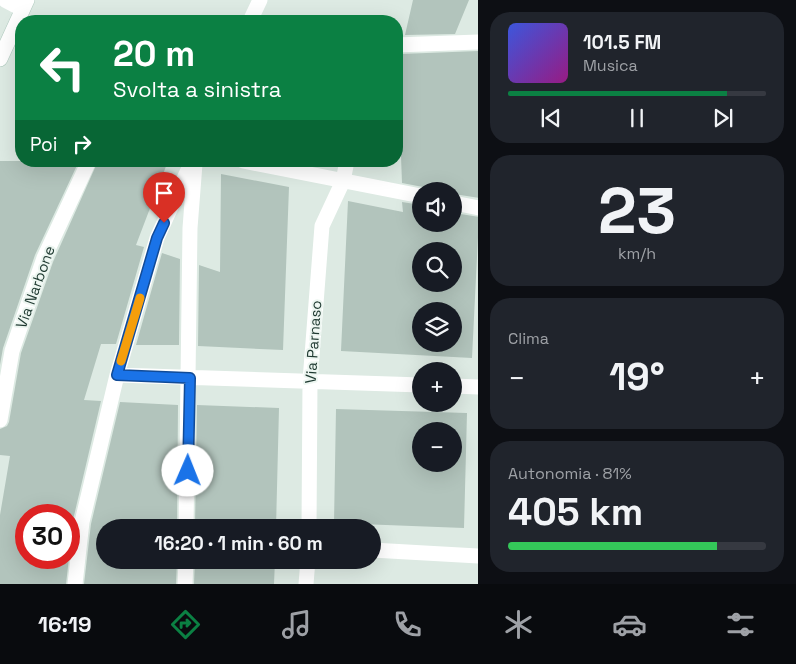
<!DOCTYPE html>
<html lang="it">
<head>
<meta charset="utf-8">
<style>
  :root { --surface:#171b24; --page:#20242c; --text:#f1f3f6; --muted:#9ea1a6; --line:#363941; --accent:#0b8043 }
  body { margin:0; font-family:"Space Grotesk",sans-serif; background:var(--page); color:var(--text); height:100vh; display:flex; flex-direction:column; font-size:19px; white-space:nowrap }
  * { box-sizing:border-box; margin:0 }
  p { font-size:16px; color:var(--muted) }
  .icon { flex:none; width:28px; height:28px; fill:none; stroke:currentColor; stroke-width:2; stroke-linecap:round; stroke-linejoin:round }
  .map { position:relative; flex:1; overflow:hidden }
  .drawer { display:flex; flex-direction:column; gap:12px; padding:12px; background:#0d0f14; width:318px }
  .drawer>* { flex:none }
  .hud { position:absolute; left:15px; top:15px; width:388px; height:152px; border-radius:20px; box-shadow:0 5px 20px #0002; background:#0b8043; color:#fff; overflow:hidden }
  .tools { position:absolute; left:412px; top:182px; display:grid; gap:10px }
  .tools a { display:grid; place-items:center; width:50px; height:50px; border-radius:50%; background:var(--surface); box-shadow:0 5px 20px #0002; font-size:25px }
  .speed { position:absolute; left:15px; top:504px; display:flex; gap:10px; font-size:25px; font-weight:700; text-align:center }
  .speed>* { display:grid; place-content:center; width:65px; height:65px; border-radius:50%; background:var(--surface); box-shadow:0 5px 20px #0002; line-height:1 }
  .speed .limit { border:8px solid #d22; background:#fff; color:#111 }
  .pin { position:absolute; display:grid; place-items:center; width:42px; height:42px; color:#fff; margin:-51px -21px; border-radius:50% 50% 50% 0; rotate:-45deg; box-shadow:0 0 5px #0007 }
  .pin .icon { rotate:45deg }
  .me { position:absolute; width:55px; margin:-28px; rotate:1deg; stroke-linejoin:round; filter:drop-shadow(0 0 4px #0008) }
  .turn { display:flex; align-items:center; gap:18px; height:105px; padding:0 15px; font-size:22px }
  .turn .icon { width:65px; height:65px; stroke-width:2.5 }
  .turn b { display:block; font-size:35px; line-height:42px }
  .then { display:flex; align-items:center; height:48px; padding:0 15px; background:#0003; gap:10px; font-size:19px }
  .big { font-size:38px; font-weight:700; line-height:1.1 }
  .drawer .widget { flex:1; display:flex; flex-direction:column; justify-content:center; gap:8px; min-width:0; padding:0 18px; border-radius:20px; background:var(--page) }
  .drawer .dial { align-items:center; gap:0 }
  .dial b { font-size:65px; line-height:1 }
  .song { display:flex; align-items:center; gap:15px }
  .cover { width:60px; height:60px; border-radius:8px; background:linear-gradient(135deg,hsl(230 70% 55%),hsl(310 70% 35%)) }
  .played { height:5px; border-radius:2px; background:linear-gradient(90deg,var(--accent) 85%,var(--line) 85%) }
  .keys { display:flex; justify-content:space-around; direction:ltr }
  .heat { display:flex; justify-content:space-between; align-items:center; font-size:28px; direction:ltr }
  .charge { height:8px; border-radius:4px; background:linear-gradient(90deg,#34c759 81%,var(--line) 0) }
  .trip { position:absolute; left:96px; top:519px; width:285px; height:50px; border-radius:25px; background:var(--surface); box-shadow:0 5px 20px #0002; font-weight:700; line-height:50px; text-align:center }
  .dock { display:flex; height:80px; justify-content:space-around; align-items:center; background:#090b0e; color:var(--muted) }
  .dock .icon { width:35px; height:35px }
  .dock .on { color:var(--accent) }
  .dock b { font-size:22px; color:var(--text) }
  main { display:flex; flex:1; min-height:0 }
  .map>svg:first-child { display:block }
</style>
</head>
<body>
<main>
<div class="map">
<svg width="479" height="584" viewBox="0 0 479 584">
  <rect width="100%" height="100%" fill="#ddeae3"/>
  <path fill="#b2c4bc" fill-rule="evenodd" d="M413,0H469L455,34L405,35Z
    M479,51V198L454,194V191H429L423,187L402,183L401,156L396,155V76L401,54Z
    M0,161H79L35,255L3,348L0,365Z
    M98,161H168L136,245L144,247L116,344H101L84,400L101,401L73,520L69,556V515H26V558H69L66,584H0V515L10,456L0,455V429L7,426L9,422L21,353L53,262Z
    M221,174L289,187L283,350L198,346L199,265L220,272Z
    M348,201L403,212L402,202L421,205V224H454V213L479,217L472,358L341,351ZM421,251H454V284H421ZM421,311H454V344H421Z
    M162,253L180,259L179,345H136Z
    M120,402L178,405L177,528H105V560H177L176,584H84L91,524Z
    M197,405L279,408L276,528H195Z
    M336,409L467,413L464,528L334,523ZM421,431H454V464H421Z
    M195,560H275L274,584H194Z"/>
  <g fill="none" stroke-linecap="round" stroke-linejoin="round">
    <defs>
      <path id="secondary" d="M0,59L27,0"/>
    </defs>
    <use href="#secondary" stroke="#b0cabf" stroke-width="16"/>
    <path stroke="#fff" stroke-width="15" d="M5,0L22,9
      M250,21L260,0
      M396,45L479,42
      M243,161L421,196
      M454,203L479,208
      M117,375L421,385
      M454,386L479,387
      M0,420L12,351L44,258L89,161
      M186,528L190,228L195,164
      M309,528L310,381L322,226L343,181L347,161
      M372,550L479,556
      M75,584L82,522L117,375L157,238L192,161
      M185,584L186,560
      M306,584L308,560"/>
    <use href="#secondary" stroke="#fff" stroke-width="15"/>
  </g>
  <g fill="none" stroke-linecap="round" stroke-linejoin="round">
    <defs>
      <path id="route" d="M164,223L157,238L117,375L190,378L188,471"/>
    </defs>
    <use href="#route" stroke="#114b97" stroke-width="12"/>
    <use href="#route" stroke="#1a73e8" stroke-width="9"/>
    <path stroke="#f59e0b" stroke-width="9" d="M121,361L140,298"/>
  </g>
  <g text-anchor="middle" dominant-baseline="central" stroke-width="4" stroke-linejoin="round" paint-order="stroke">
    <g font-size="15" fill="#1e3930" stroke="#edf6f1">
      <text transform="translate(35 287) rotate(-70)">Via Narbone</text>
      <text transform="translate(313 342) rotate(-86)">Via Parnaso</text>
    </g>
  </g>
</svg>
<div class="tools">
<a><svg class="icon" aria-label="sound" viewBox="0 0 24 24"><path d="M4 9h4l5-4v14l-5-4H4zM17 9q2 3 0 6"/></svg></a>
<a><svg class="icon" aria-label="search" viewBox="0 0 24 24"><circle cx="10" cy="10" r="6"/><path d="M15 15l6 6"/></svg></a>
<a><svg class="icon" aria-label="layers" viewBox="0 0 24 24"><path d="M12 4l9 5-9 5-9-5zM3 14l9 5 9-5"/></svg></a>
<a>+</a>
<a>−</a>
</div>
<div class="speed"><div class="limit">30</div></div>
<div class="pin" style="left:164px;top:223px;background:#d93025"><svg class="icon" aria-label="arrive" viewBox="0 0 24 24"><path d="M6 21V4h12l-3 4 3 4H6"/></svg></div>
<svg class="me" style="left:188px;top:471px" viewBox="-20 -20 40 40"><circle r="19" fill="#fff"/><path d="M0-13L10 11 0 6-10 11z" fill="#1a73e8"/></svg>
<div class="trip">16:20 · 1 min · 60 m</div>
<div class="hud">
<div class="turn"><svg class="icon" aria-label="left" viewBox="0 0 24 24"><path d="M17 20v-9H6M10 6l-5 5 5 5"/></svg><div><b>20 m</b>Svolta a sinistra</div></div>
<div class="then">Poi<svg class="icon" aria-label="right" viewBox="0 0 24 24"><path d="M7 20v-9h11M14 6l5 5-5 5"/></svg></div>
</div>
</div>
<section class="drawer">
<div class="widget">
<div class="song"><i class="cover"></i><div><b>101.5 FM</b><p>Musica</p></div></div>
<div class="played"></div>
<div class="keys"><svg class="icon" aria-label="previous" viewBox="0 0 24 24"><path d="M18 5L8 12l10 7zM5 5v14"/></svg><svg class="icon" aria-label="pause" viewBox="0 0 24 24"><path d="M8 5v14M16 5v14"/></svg><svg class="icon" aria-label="next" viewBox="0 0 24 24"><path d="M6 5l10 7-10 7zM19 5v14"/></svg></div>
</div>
<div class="widget dial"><b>23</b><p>km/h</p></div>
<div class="widget"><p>Clima</p>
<div class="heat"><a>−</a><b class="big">19°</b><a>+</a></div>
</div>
<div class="widget"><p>Autonomia · 81%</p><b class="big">405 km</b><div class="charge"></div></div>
</section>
</main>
<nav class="dock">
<b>16:19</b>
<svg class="icon on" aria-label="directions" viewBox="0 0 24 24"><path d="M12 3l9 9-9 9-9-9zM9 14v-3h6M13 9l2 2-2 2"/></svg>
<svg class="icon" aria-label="music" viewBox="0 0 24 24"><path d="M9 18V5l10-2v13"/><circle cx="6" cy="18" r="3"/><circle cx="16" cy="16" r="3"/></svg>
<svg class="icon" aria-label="phone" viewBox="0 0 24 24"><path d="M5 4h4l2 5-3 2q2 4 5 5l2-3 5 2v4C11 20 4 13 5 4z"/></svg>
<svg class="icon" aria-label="climate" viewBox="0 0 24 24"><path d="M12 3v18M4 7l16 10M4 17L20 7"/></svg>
<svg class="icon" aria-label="car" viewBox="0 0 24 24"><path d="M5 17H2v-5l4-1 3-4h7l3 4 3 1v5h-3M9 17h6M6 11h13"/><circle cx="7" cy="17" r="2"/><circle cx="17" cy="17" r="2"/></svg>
<svg class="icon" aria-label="filters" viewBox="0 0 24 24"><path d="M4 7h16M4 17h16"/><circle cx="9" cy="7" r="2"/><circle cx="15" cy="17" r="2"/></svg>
</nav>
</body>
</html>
